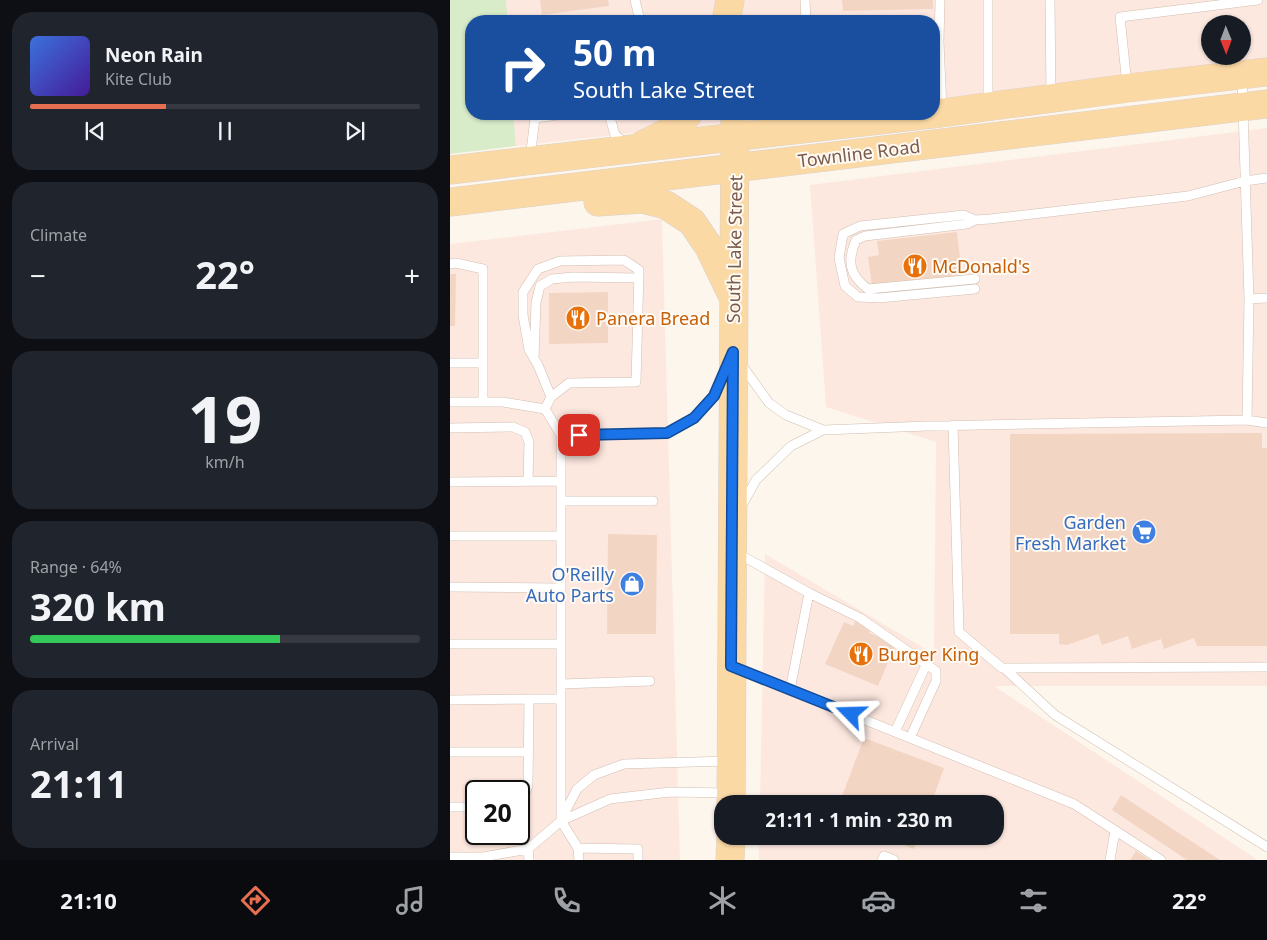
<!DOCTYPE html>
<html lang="en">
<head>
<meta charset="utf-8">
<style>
  :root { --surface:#171b24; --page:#20242c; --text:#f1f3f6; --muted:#9ea1a6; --line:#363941; --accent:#e76f51 }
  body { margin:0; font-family:"Noto Sans",sans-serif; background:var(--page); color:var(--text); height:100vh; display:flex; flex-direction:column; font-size:19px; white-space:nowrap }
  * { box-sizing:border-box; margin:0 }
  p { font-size:16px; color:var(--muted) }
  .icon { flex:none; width:28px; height:28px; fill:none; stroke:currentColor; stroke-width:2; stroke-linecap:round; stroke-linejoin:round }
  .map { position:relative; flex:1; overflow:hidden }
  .details { display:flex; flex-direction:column; gap:12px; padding:12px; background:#0d0f14; width:450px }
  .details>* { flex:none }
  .banner { position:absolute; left:15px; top:15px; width:475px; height:105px; border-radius:20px; box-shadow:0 1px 4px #0004; background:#1a4fa0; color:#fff; overflow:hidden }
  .needle { width:32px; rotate:179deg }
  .controls { position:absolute; left:751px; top:15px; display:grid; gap:10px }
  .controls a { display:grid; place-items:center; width:50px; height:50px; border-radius:50%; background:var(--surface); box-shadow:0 1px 4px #0004; font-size:25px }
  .speed { position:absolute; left:15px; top:780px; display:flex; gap:10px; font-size:25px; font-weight:700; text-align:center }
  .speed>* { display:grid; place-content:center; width:65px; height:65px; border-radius:50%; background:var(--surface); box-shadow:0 1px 4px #0004; line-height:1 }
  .speed .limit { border:2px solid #111; border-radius:8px; background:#fff; color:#111 }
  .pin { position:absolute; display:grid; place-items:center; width:42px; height:42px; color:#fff; margin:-21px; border-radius:10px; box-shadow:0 2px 8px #0006 }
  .me { position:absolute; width:55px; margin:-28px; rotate:292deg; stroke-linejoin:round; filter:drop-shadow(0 0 4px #0008) }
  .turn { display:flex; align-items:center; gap:18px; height:105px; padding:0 25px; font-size:22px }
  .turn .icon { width:65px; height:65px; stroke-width:2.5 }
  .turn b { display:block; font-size:35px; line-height:42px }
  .big { font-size:38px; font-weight:700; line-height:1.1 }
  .details .widget { flex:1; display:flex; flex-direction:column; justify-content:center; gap:8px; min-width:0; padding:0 18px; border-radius:20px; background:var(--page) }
  .details .dial { align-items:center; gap:0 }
  .dial b { font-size:65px; line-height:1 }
  .song { display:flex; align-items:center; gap:15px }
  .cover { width:60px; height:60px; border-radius:8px; background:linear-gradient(135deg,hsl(220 70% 55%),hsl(260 70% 35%)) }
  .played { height:5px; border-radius:2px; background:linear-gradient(90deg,var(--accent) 35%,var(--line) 35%) }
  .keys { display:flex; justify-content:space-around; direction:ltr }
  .heat { display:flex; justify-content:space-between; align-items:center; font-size:28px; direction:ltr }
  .charge { height:8px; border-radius:4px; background:linear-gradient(90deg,#34c759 64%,var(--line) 0) }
  .trip { position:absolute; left:264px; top:795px; width:290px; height:50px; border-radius:20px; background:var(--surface); box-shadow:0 1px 4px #0004; font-weight:700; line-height:50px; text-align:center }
  .dock { display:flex; height:80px; justify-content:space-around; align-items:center; background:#090b0e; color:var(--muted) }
  .dock .icon { width:35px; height:35px }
  .dock .selected { color:var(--accent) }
  .dock b { font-size:22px; color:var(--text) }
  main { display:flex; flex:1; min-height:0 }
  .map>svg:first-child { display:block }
</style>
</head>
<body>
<main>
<section class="details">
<div class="widget">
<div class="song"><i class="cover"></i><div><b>Neon Rain</b><p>Kite Club</p></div></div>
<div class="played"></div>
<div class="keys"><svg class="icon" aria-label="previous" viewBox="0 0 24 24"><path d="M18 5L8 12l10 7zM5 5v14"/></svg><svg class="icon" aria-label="pause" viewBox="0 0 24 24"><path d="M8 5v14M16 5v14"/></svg><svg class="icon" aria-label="next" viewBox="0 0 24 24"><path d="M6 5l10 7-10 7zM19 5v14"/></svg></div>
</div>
<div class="widget"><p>Climate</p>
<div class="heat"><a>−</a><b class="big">22°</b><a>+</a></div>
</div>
<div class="widget dial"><b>19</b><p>km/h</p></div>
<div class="widget"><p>Range · 64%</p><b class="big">320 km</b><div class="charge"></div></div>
<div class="widget"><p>Arrival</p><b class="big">21:11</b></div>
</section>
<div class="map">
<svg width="817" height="860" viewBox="0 0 817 860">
  <rect width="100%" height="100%" fill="#fdf6ec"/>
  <path fill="#fde8e0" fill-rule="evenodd" d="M56,0H817V59L484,99V21H58ZM760,24H792V56H760Z
    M63,114H357L66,146Z
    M817,128V686H544L808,860H309V836H545V804H310L315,554L484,654L486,442L376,407L360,185Z
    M212,219L230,860H0V244ZM26,791H69V834H26Z"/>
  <path fill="#d8ecc9" d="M0,0H56L58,21H21V114H63L66,146L0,154Z"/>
  <path fill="#f3d5c3" d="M90,0H158L159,6L92,15Z
    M392,0H483V9L393,11Z
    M507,232L512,276L422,286L418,257L429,255L427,241Z
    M0,274H6L5,326H0Z
    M158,292V343L99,344V293Z
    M812,433V448H817V646H747L744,638L714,649L711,639L682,649L678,636L652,645L648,634L617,645L609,644V634H560V434Z
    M158,534L207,535L206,634H157Z
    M406,620L421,627L419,633L446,644L428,686L375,664L394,622L403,626Z
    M414,738L494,768L481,804H389Z
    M671,795L770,860H737L662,810Z
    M430,836H468L464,849Z
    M686,851L700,860H680Z"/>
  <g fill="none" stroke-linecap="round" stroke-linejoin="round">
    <defs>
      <path id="lane" d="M185,0L190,21
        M355,0L356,21
        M538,0V105
        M600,0L601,96
        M175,21L189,19
        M484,42H489L492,109
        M489,42L490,0
        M677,85L670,17L808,0
        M159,114L165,135L175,143
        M80,159L85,118L116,114
        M0,264L6,263L33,269V402
        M525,279L418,289C399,275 397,261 406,240L415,236L517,224L525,220
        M525,289L429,298L408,297L395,286L389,258L393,234L410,226L514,215L525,220L540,219L738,196L795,181L817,178
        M799,299L817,298
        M84,359L86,303L90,286L102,279L123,277L189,278
        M0,363H33
        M291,364L319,403L336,415L373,430
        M0,402H53L95,409L111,435V821L128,848L129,860
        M95,409L101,397L119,383L186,382L189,270L174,260L110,261L88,269L73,292V315L79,350L88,365L101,397
        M797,420L817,423
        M503,425L509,632L552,668L817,667
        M0,428L63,427L75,432L79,442L78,481
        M111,435L217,433L244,418L264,396L274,373
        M0,482L111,481
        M111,501H203
        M291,507L306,480L341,446L373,430L477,426L797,420L799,299L792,77
        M0,536H111
        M287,553L359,593L340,690
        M0,587L111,588
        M359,593L410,618L486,671V681L460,738
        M0,644H111
        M286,668L624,804L711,860
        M554,668L605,715L817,847
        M111,684L200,681
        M79,699H111
        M0,700L79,699L78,786L72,800L69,802
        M445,732L477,663
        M0,752H79
        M0,807H26
        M112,818L127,789L144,775L174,764L279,761
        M128,848L188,849V860
        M78,849L79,860
        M0,857H33L78,849L111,821L160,799L220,792L278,793
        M432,860L434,856L444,860
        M660,860L665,831"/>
      <path id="primary" d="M276,21L280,0
        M484,114L678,88L817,72
        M194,144C210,137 228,128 238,114
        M0,170L482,114
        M0,202L817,104
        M148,202L192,199L216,205L242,222L259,247L281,293
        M281,804L285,114
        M280,860L281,836"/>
    </defs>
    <use href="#lane" stroke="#d1beb0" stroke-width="10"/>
    <use href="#primary" stroke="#dad1cd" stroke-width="29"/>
    <use href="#lane" stroke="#fff" stroke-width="9"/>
    <use href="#primary" stroke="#fbd9a5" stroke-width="28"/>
  </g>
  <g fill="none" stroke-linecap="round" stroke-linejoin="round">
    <defs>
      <path id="route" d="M129,435L217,433L244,418L264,396L283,352L281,666L401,714"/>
    </defs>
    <use href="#route" stroke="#114b97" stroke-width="12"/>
    <use href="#route" stroke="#1a73e8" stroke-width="9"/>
  </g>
  <defs>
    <symbol id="restaurant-disc" viewBox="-11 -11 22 22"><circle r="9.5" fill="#e8710a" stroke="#fffaf3"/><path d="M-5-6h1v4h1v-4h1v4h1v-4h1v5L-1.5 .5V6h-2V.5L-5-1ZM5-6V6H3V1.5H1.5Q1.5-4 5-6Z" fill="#fff"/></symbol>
    <symbol id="supermarket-disc" viewBox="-11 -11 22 22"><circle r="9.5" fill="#3f7fe0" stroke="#fffaf3"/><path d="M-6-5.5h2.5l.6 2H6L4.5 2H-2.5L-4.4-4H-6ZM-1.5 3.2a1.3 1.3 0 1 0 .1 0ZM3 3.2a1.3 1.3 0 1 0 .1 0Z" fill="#fff"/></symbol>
    <symbol id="shop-disc" viewBox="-11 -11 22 22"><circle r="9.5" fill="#3f7fe0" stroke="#fffaf3"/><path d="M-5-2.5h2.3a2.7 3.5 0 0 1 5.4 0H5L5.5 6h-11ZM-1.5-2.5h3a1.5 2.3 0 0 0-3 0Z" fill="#fff"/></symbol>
  </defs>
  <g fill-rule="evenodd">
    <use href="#restaurant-disc" x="451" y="252" width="28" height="28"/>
    <use href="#restaurant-disc" x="114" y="304" width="28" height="28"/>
    <use href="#supermarket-disc" x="680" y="518" width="28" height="28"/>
    <use href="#shop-disc" x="168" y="570" width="28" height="28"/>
    <use href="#restaurant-disc" x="397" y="640" width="28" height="28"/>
  </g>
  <g text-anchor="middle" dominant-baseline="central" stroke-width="4" stroke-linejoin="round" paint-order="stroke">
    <g font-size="18" fill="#7a5c4d" stroke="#fffaf3">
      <text transform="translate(409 153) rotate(-7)">Townline Road</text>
      <text transform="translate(284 249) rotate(-89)">South Lake Street</text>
    </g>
    <g font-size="18" fill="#c56008" stroke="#fffaf3" text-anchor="start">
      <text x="482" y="266">McDonald's</text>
      <text x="146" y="318">Panera Bread</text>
      <text x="428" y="654">Burger King</text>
    </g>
    <g font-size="18" fill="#366cbe" stroke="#fffaf3" text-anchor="end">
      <text x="676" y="522">Garden<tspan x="676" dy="21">Fresh Market</tspan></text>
      <text x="164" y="574">O'Reilly<tspan x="164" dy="21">Auto Parts</tspan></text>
    </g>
  </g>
</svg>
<div class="controls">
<a><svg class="needle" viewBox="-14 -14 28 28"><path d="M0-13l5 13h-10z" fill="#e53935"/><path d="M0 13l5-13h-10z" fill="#9ea1a6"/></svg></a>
</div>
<div class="speed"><div class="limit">20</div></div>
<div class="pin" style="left:129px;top:435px;background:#d93025"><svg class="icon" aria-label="arrive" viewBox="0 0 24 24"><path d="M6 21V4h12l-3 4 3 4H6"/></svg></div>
<svg class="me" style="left:401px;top:714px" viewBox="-20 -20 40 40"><path d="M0-17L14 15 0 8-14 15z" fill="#1a73e8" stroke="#fff" stroke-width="4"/></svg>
<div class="trip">21:11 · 1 min · 230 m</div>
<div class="banner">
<div class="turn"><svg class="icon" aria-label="right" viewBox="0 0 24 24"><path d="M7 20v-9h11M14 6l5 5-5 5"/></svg><div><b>50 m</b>South Lake Street</div></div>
</div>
</div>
</main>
<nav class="dock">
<b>21:10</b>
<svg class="icon selected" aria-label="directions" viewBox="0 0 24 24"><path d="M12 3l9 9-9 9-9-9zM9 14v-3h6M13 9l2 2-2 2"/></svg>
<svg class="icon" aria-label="music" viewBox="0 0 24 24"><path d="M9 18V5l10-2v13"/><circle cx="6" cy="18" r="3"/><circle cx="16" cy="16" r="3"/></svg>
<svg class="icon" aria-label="phone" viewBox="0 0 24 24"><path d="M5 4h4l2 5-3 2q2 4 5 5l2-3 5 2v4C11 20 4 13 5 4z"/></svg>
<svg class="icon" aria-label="climate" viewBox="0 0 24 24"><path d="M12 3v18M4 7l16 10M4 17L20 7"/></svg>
<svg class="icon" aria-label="car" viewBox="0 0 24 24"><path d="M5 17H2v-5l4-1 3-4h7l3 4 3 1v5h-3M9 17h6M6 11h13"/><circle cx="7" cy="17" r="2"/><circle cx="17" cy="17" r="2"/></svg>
<svg class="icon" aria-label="filters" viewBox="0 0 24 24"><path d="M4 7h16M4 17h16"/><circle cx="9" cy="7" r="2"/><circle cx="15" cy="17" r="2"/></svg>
<b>22°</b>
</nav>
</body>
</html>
